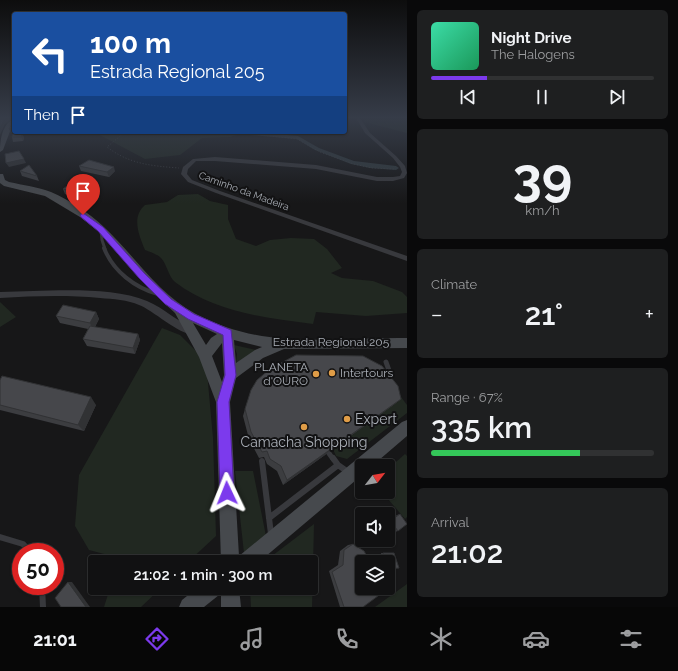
<!DOCTYPE html>
<html lang="en">
<head>
<meta charset="utf-8">
<style>
  :root { --surface:#111112; --page:#1e1f20; --text:#f1f3f6; --muted:#9c9d9f; --line:#303132; --accent:#7c3aed }
  body { margin:0; font-family:Raleway,sans-serif; background:var(--page); color:var(--text); height:100vh; display:flex; flex-direction:column; font-size:15px; white-space:nowrap }
  * { box-sizing:border-box; margin:0 }
  p { font-size:13px; color:var(--muted) }
  .icon { flex:none; width:22px; height:22px; fill:none; stroke:currentColor; stroke-width:2; stroke-linecap:round; stroke-linejoin:round }
  .map { position:relative; flex:1; overflow:hidden }
  .details { display:flex; flex-direction:column; gap:10px; padding:10px; background:#09090a; width:271px }
  .details>* { flex:none }
  .guide { position:absolute; left:12px; top:12px; width:335px; height:122px; border-radius:4px; box-shadow:0 1px 3px #0004,0 0 0 1px var(--line); background:#1a4fa0; color:#fff; overflow:hidden }
  .needle { width:26px; rotate:59deg }
  .fabs { position:absolute; left:355px; top:459px; display:grid; gap:8px }
  .fabs a { display:grid; place-items:center; width:40px; height:40px; border-radius:4px; background:var(--surface); box-shadow:0 1px 3px #0004,0 0 0 1px var(--line); font-size:20px }
  .speed { position:absolute; left:12px; top:543px; display:flex; gap:8px; font-size:20px; font-weight:700; text-align:center }
  .speed>* { display:grid; place-content:center; width:52px; height:52px; border-radius:50%; background:var(--surface); box-shadow:0 1px 3px #0004,0 0 0 1px var(--line); line-height:1 }
  .speed .limit { border:6px solid #d22; background:#fff; color:#111 }
  .pin { position:absolute; display:grid; place-items:center; width:34px; height:34px; color:#fff; margin:-41px -17px; border-radius:50% 50% 50% 0; rotate:-45deg; box-shadow:0 0 4px #0007 }
  .pin .icon { rotate:45deg }
  .me { position:absolute; width:44px; margin:-22px; rotate:358deg; stroke-linejoin:round; filter:drop-shadow(0 0 3px #0008) }
  .turn { display:flex; align-items:center; gap:14px; height:84px; padding:0 12px; font-size:18px }
  .turn .icon { width:52px; height:52px; stroke-width:2.5 }
  .turn b { display:block; font-size:28px; line-height:34px }
  .then { display:flex; align-items:center; height:38px; padding:0 12px; background:#0003; gap:8px; font-size:15px }
  .big { font-size:30px; font-weight:600; line-height:1.1 }
  .details .widget { flex:1; display:flex; flex-direction:column; justify-content:center; gap:6px; min-width:0; padding:0 14px; border-radius:6px; background:var(--page) }
  .details .dial { align-items:center; gap:0 }
  .dial b { font-size:52px; line-height:1 }
  .song { display:flex; align-items:center; gap:12px }
  .cover { width:48px; height:48px; border-radius:6px; background:linear-gradient(135deg,hsl(160 70% 55%),hsl(150 70% 35%)) }
  .played { height:4px; border-radius:2px; background:linear-gradient(90deg,var(--accent) 25%,var(--line) 25%) }
  .keys { display:flex; justify-content:space-around; direction:ltr }
  .heat { display:flex; justify-content:space-between; align-items:center; font-size:22px; direction:ltr }
  .charge { height:6px; border-radius:3px; background:linear-gradient(90deg,#34c759 67%,var(--line) 0) }
  .trip { position:absolute; left:88px; top:555px; width:230px; height:40px; border-radius:4px; background:var(--surface); box-shadow:0 1px 3px #0004,0 0 0 1px var(--line); font-weight:600; line-height:40px; text-align:center }
  .menu { display:flex; height:64px; justify-content:space-around; align-items:center; background:#070707; color:var(--muted) }
  .menu .icon { width:28px; height:28px }
  .menu .active { color:var(--accent) }
  .menu b { font-size:18px; color:var(--text) }
  main { display:flex; flex:1; min-height:0 }
  .map>svg:first-child { display:block }
</style>
</head>
<body>
<main>
<div class="map">
<svg width="407" height="607" viewBox="0 0 407 607">
  <rect width="100%" height="100%" fill="#171718"/>
  <path fill="#212821" d="M362,118H407V133L364,122Z
    M96,132H247L230,137L202,138L180,155L145,159L96,133Z
    M198,194L210,201L228,205V219L236,239L256,246L270,240L291,238L314,239L327,249L342,268L331,273L342,278L373,281L402,292L407,297V313L366,316L316,312L313,324C265,318 214,312 175,282C168,276 167,264 161,258C157,254 150,252 145,250C139,235 131,217 145,205L167,202L178,195Z
    M0,302L16,317L0,327Z
    M162,328L180,335L198,353L207,372L213,438L216,536L188,562H110L108,555L89,550L75,526L79,475Z
    M234,345L256,350L236,364L237,354Z
    M390,394L401,397L407,405V413L347,459L336,456L333,449Z
    M405,454L407,456V517L405,519L382,492H388V469Z
    M235,471H253L266,536L244,553Z
    M314,524L312,607H251L250,588H311V562H264Z
    M407,584V607H375Z
    M110,588H161L141,607H104Z"/>
  <g fill="none" stroke-linecap="round" stroke-linejoin="round">
    <path fill="#30393d" fill-rule="evenodd" d="M236,132H254L298,136L319,148L354,161L396,166L399,168L396,170L370,168L351,164L315,150L297,139L239,134Z"/>
    <path stroke="#3e4044" stroke-width="1" stroke-dasharray="1 2" stroke-linecap="butt" d="M125,132L107,147C129,164 152,166 179,168
      M234,132L297,139L320,152L354,164L372,168L395,169"/>
    <path stroke="#38393d" stroke-width="3" d="M101,230L102,240L105,249"/>
    <path stroke="#38393d" stroke-width="4" d="M104,248C113,271 135,288 158,294"/>
    <path stroke="#38393d" stroke-width="5" d="M386,362L391,376
      M328,452L333,459"/>
    <path stroke="#38393d" stroke-width="6" d="M333,458L338,465L348,472
      M262,461L271,534
      M269,518L338,465
      M0,537L23,544L30,552
      M42,586L43,607"/>
    <path fill="#38393d" fill-rule="evenodd" d="M356,118H360L370,133L396,156L405,166L407,173L404,178L393,181H377L316,169L215,161H196L188,169L187,174L192,180L220,191L407,256V261L216,193L188,182L181,174L183,167L193,159L215,157L316,165L377,177H393L400,176L402,172L400,167L393,158L365,133Z
      M33,291C67,290 116,288 147,301C164,308 177,322 195,328L196,331L195,334C183,338 153,310 139,305C128,300 113,299 100,298C67,295 34,296 0,298V292Z"/>
    <path fill="#46494d" fill-rule="evenodd" d="M14,119V124L12,126L3,150L0,152C0,140 2,124 14,119Z
      M0,174H3L5,180L9,182C23,185 38,187 51,192C70,200 89,213 104,227C135,256 158,294 196,314C265,351 333,337 407,338V348L284,349L263,358L236,378L230,402L239,556L402,422L407,420V436L372,466H362V475L259,562H221L216,402L199,357L175,313L150,290L98,231L80,217L45,196L4,186L0,183ZM193,323L217,334L211,338L206,345ZM234,340L262,347L255,350L236,363ZM222,343L224,375L222,382L212,356Z
      M197,588H239L241,607H221V590L219,595L204,607H179L182,600Z"/>
  </g>
  <path fill="#3c3d40" d="M14,120L24,138L23,141L13,142L12,137L13,132L11,133Z
    M79,166L115,171L109,177L81,171Z
    M20,171L37,176L39,181L22,176Z
    M86,184L87,189L85,190L86,194L79,199L65,194L63,189Z
    M96,312L99,319L95,327L138,334L140,340L135,354L87,346L83,339L88,329L60,323L56,316Z
    M0,380L96,405L84,431L0,410Z
    M401,399L392,406L331,450V449L325,455L283,485L277,471L267,464L264,457L259,458L249,439L243,416L245,409Z
    M400,514L398,531L395,532L388,522L397,515Z
    M353,544L363,607H340L329,571L338,565L340,551L348,545Z
    M381,553H394L388,562H383Z"/>
  <path fill="#313234" d="M6,118H13L5,124L0,135V128L4,120Z
    M14,128V132H16L11,133L9,129Z
    M22,132L24,138L23,141L21,137Z
    M24,159L26,163L9,167L6,163Z
    M114,167L115,171L109,177L107,172Z
    M86,184L87,189L85,190L86,194L79,199L78,194L80,188Z
    M96,312L99,319L93,330L90,323Z
    M138,334L140,340L135,354L133,348Z
    M91,397L96,405L84,431L78,425Z
    M401,399L392,406L331,450L338,444Z
    M331,449L325,455L283,485L287,480Z
    M68,582H72L90,607H86Z"/>
  <path fill="#46474b" stroke="#313234" d="M0,118H6L4,120L0,128Z
    M13,118H14V128L9,129L14,120Z
    M14,131V132H22V133L21,137H12Z
    M19,151L24,159L6,163L5,154Z
    M89,160L114,167L107,172L79,166Z
    M29,165L37,176L20,171Z
    M75,180L86,184L80,188L85,189L78,194L63,189Z
    M63,305L96,312L90,323L56,316Z
    M90,326L138,334L133,348L83,339Z
    M296,355L363,356L382,366L398,386L401,399L338,444L334,442L331,443V449L287,480L281,466L270,459L267,451L262,452L251,432L245,409L251,390L257,380L270,369Z
    M2,376L91,397L78,425L0,405V380Z
    M400,514L407,524L398,531L390,521Z
    M353,544L364,551L370,562H362V588H385L386,590L363,607H344L332,572L343,565L344,550Z
    M383,553H394L399,568L388,569V562H386Z
    M68,582L86,607H61L55,598Z"/>
  <linearGradient id="sky" x2="0" y2="1"><stop stop-color="#0d0d0d"/><stop offset="0.58" stop-color="#363c48"/><stop offset="1" stop-color="#363c48" stop-opacity="0"/></linearGradient>
  <rect width="407" height="203" fill="url(#sky)"/>
  <path fill="#7c3aed" stroke="#51269a" d="M83,213L103,227L145,274L171,299L194,314L231,330L236,375L229,402L234,493L232,497L227,499L222,497L220,493L217,402L225,375L223,335L188,319L165,304L139,278L98,231L81,217L80,215Z"/>
  <g fill="#e09d47" stroke="#121213" stroke-width="1.5">
    <circle cx="332" cy="373" r="4"/>
    <circle cx="316" cy="374" r="4"/>
    <circle cx="347" cy="419" r="4"/>
    <circle cx="304" cy="427" r="4"/>
  </g>
  <g text-anchor="middle" dominant-baseline="central" stroke-width="4" stroke-linejoin="round" paint-order="stroke">
    <g font-size="10" fill="#aaafb7" stroke="#121213">
      <text transform="translate(244 191) rotate(20)">Caminho da Madeira</text>
    </g>
    <g font-size="12" fill="#aaafb7" stroke="#121213">
      <text x="331" y="342">Estrada Regional 205</text>
    </g>
    <g font-size="12" fill="#aaafb7" stroke="#121213" text-anchor="end">
      <text x="308" y="367">PLANETA<tspan x="308" dy="14">d'OURO</tspan></text>
      <text x="340" y="373" text-anchor="start">Intertours</text>
    </g>
    <g font-size="14" fill="#aaafb7" stroke="#121213" text-anchor="start">
      <text x="355" y="419">Expert</text>
      <text x="304" y="442" text-anchor="middle">Camacha Shopping</text>
    </g>
  </g>
</svg>
<div class="fabs">
<a><svg class="needle" viewBox="-14 -14 28 28"><path d="M0-13l5 13h-10z" fill="#e53935"/><path d="M0 13l5-13h-10z" fill="#9c9d9f"/></svg></a>
<a><svg class="icon" aria-label="sound" viewBox="0 0 24 24"><path d="M4 9h4l5-4v14l-5-4H4zM17 9q2 3 0 6"/></svg></a>
<a><svg class="icon" aria-label="layers" viewBox="0 0 24 24"><path d="M12 4l9 5-9 5-9-5zM3 14l9 5 9-5"/></svg></a>
</div>
<div class="speed"><div class="limit">50</div></div>
<div class="pin" style="left:83px;top:215px;background:#d93025"><svg class="icon" aria-label="arrive" viewBox="0 0 24 24"><path d="M6 21V4h12l-3 4 3 4H6"/></svg></div>
<svg class="me" style="left:227px;top:493px" viewBox="-20 -20 40 40"><path d="M0-17L14 15 0 8-14 15z" fill="#7c3aed" stroke="#fff" stroke-width="4"/></svg>
<div class="trip">21:02 · 1 min · 300 m</div>
<div class="guide">
<div class="turn"><svg class="icon" aria-label="left" viewBox="0 0 24 24"><path d="M17 20v-9H6M10 6l-5 5 5 5"/></svg><div><b>100 m</b>Estrada Regional 205</div></div>
<div class="then">Then<svg class="icon" aria-label="arrive" viewBox="0 0 24 24"><path d="M6 21V4h12l-3 4 3 4H6"/></svg></div>
</div>
</div>
<section class="details">
<div class="widget">
<div class="song"><i class="cover"></i><div><b>Night Drive</b><p>The Halogens</p></div></div>
<div class="played"></div>
<div class="keys"><svg class="icon" aria-label="previous" viewBox="0 0 24 24"><path d="M18 5L8 12l10 7zM5 5v14"/></svg><svg class="icon" aria-label="pause" viewBox="0 0 24 24"><path d="M8 5v14M16 5v14"/></svg><svg class="icon" aria-label="next" viewBox="0 0 24 24"><path d="M6 5l10 7-10 7zM19 5v14"/></svg></div>
</div>
<div class="widget dial"><b>39</b><p>km/h</p></div>
<div class="widget"><p>Climate</p>
<div class="heat"><a>−</a><b class="big">21°</b><a>+</a></div>
</div>
<div class="widget"><p>Range · 67%</p><b class="big">335 km</b><div class="charge"></div></div>
<div class="widget"><p>Arrival</p><b class="big">21:02</b></div>
</section>
</main>
<nav class="menu">
<b>21:01</b>
<svg class="icon active" aria-label="directions" viewBox="0 0 24 24"><path d="M12 3l9 9-9 9-9-9zM9 14v-3h6M13 9l2 2-2 2"/></svg>
<svg class="icon" aria-label="music" viewBox="0 0 24 24"><path d="M9 18V5l10-2v13"/><circle cx="6" cy="18" r="3"/><circle cx="16" cy="16" r="3"/></svg>
<svg class="icon" aria-label="phone" viewBox="0 0 24 24"><path d="M5 4h4l2 5-3 2q2 4 5 5l2-3 5 2v4C11 20 4 13 5 4z"/></svg>
<svg class="icon" aria-label="climate" viewBox="0 0 24 24"><path d="M12 3v18M4 7l16 10M4 17L20 7"/></svg>
<svg class="icon" aria-label="car" viewBox="0 0 24 24"><path d="M5 17H2v-5l4-1 3-4h7l3 4 3 1v5h-3M9 17h6M6 11h13"/><circle cx="7" cy="17" r="2"/><circle cx="17" cy="17" r="2"/></svg>
<svg class="icon" aria-label="filters" viewBox="0 0 24 24"><path d="M4 7h16M4 17h16"/><circle cx="9" cy="7" r="2"/><circle cx="15" cy="17" r="2"/></svg>
</nav>
</body>
</html>
